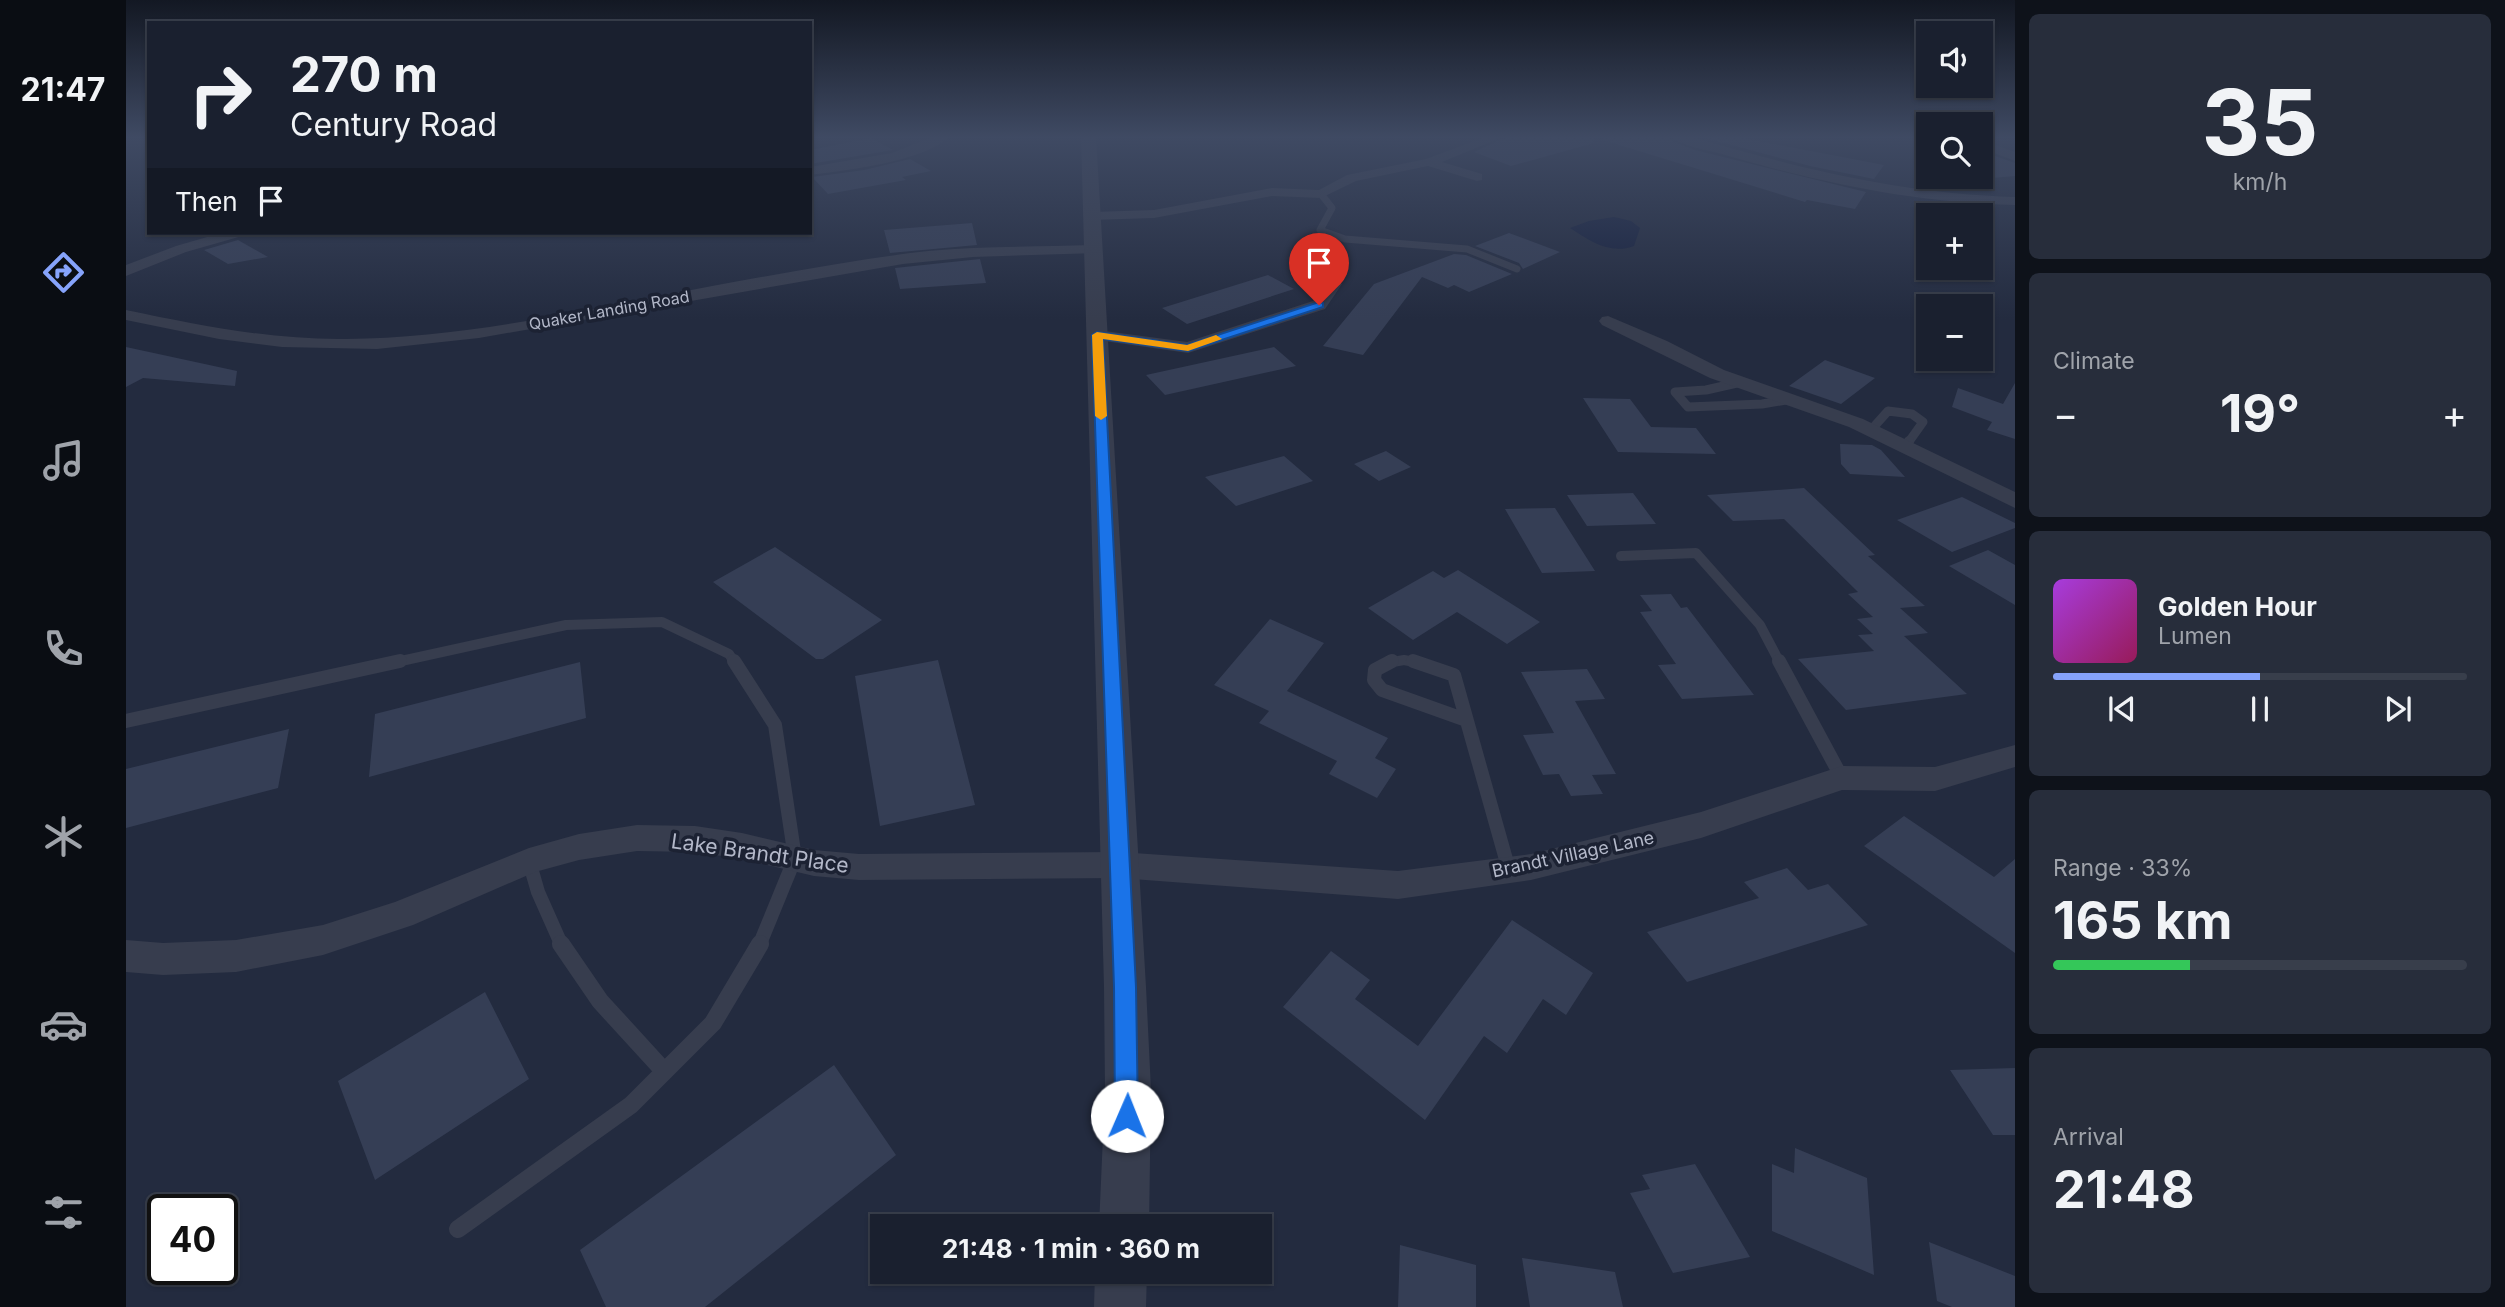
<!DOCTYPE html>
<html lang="en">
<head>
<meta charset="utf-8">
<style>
  :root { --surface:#1a202f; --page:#272d3b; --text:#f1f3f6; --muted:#9fa3aa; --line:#383e4b; --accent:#86a3fb }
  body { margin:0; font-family:Inter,sans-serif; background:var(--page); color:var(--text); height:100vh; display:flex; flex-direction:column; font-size:26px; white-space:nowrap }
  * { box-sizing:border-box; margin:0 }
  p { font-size:23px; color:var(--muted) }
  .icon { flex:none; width:38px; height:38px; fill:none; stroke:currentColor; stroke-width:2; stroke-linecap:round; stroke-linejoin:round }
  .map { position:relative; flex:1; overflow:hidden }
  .panel { display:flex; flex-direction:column; gap:14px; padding:14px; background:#0e121a; width:490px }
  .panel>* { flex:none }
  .banner { position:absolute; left:21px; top:21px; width:665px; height:214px; border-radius:0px; box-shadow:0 2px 5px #0004,0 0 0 2px var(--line); background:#1a202f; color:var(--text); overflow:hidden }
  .fabs { position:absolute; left:1790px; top:21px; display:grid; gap:14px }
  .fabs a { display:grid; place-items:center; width:77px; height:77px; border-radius:0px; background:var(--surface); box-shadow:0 2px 5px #0004,0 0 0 2px var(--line); font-size:35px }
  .speed { position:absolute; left:21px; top:1194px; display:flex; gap:14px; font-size:35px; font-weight:700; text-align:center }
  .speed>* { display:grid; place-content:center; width:91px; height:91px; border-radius:50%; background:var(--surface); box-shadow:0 2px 5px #0004,0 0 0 2px var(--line); line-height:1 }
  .speed .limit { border:4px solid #111; border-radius:10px; background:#fff; color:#111 }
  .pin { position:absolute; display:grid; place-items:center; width:60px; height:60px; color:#fff; margin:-72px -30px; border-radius:50% 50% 50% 0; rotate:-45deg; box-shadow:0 0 7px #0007 }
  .pin .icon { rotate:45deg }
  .me { position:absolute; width:77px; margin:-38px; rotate:1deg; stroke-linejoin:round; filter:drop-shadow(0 0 5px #0008) }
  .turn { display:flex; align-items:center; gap:24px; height:147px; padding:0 28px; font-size:32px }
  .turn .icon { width:91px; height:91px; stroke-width:2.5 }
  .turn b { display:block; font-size:49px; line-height:60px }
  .then { display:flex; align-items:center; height:66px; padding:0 28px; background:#0003; gap:14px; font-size:26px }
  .big { font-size:52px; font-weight:700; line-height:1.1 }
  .panel .tile { flex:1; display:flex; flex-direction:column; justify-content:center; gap:10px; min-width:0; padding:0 24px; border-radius:10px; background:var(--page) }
  .panel .dial { align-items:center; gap:0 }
  .dial b { font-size:91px; line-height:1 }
  .song { display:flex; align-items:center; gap:21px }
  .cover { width:84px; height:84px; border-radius:10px; background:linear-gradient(135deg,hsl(280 70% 55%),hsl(330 70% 35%)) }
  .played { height:7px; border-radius:4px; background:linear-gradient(90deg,var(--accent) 50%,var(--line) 50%) }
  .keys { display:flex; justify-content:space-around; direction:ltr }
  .heat { display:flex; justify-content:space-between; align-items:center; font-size:38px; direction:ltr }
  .charge { height:10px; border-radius:5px; background:linear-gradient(90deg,#34c759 33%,var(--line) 0) }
  .trip { position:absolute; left:744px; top:1214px; width:402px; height:70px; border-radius:0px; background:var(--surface); box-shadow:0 2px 5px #0004,0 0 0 2px var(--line); font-weight:700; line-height:70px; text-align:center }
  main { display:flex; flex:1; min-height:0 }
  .dock { display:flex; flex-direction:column; width:126px; justify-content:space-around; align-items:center; background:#0a0d13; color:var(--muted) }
  .dock .icon { width:49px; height:49px }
  .dock .on { color:var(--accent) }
  .dock b { font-size:32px; color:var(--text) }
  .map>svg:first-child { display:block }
</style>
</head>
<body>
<main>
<nav class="dock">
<b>21:47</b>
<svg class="icon on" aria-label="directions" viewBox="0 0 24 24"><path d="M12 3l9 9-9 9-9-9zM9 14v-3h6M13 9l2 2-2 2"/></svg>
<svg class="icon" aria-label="music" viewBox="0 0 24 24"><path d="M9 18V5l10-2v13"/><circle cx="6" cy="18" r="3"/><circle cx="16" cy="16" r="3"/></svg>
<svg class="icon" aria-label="phone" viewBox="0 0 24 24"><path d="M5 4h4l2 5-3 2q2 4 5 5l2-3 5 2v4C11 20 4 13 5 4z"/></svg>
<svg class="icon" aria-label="climate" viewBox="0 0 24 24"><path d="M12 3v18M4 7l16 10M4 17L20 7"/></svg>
<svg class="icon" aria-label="car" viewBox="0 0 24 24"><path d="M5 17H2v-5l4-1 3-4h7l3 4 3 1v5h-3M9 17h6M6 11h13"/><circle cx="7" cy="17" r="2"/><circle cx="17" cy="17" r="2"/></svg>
<svg class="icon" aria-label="filters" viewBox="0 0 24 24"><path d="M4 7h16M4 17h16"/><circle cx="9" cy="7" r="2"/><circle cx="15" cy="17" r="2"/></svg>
</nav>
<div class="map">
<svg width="1889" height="1307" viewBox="0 0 1889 1307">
  <rect width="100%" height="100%" fill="#232b3f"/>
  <path fill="#16203d" d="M1488,217L1505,221L1514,228L1508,246C1484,255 1464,241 1444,228L1463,221Z"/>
  <path fill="#353e55" d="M1382,136H1467L1468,143L1385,166L1348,152Z
    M1478,136H1542L1548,142L1569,150L1740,192L1729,209L1681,200L1679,202L1477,140Z
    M1572,136H1606L1758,165L1748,179L1684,166Z
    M745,138L767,150L684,164V150Z
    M1855,151L1889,163V176L1855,179Z
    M784,159L805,171L776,177L780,180L702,194L686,177L738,170Z
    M846,223L851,245L764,253L758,230Z
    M1383,233L1434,252L1397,269L1393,263L1349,246Z
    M112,240L142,257L102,264L78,250Z
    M1328,254L1340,255L1386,274L1343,292L1328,285L1322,288L1296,277L1237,355L1197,346L1248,284Z
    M854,259L860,283L774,289L769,268Z
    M1142,275L1168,289L1061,324L1036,308Z
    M0,347L111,371L109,386L17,378L0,387Z
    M1148,347L1170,366L1039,395L1020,375Z
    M1699,360L1749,378L1715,404L1663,386Z
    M1889,383V439L1861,430L1866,422L1826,407L1832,388L1877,404Z
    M1457,398L1504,399L1525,427L1570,428L1590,454L1492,452Z
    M1714,444L1746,445L1755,450L1779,477L1724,474L1715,464Z
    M1260,451L1285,467L1253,481L1228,464Z
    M1158,456L1187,481L1110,506L1079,477Z
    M1678,488L1749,555L1742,556L1799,606L1774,608L1802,633L1778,636L1841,694L1720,710L1672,659L1748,651L1732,635L1747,634L1731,619L1747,617L1722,594L1732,592L1658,519L1607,521L1581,495Z
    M1507,493L1530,524L1461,526L1441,495Z
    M1836,497L1889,523V528L1826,552L1771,520Z
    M1429,508L1469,571L1416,573L1379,509Z
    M649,547L756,620L697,659H690L587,582Z
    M1862,550L1889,565V605L1823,566Z
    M1332,570L1414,622L1381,644L1331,612L1287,640L1242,608L1307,571L1318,578Z
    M1545,594L1555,608L1561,607L1628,695L1556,699L1532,665L1550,664L1514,612L1526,611L1514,595Z
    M1144,619L1198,643L1161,691L1262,738L1249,758L1270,769L1251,798L1203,774L1211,761L1133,723L1143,711L1088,685Z
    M812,660L849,805L754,826L729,676Z
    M454,662L460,718L243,777L249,714Z
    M1461,669L1479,699L1449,701L1490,774L1466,775L1477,794L1445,796L1433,774L1417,775L1397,735L1428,733L1395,672Z
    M163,729L152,788L0,828V769Z
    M1778,816L1868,877L1889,859V953L1738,846Z
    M1661,868L1682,890L1702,884L1742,925L1561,982L1521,932L1633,898L1618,882Z
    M1386,920L1467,973L1440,1015L1417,999L1381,1053L1358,1036L1299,1120L1157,1007L1205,951L1244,980L1229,999L1292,1046Z
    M359,992L403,1079L249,1180L212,1081Z
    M708,1065L770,1155L579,1307H480L454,1250Z
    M1889,1068V1135H1867L1824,1070Z
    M1669,1148L1741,1178L1748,1275L1646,1231V1164L1668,1173Z
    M1569,1164L1624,1257L1547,1273L1504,1193L1524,1189L1516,1175Z
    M1803,1242L1889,1276V1307H1826L1811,1301Z
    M1274,1245L1350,1265V1307H1272Z
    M1396,1258L1489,1272L1497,1307H1404Z"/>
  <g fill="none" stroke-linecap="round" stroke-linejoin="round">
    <path stroke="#373d4e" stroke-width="7" d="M1195,194L1206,208L1194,230L1219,239L1341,249L1391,269"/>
    <path stroke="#373d4e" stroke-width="9" d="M1611,383L1580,390L1549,392L1562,407L1636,404L1660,400
      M1745,430L1762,411L1786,414L1797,422L1782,443"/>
    <path stroke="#373d4e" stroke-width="10" d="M1780,445L1783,441
      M1495,556L1570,553L1634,625L1654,663
      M266,663L440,625L536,622L603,654L609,663
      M1261,663L1278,660L1294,663"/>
    <path stroke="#373d4e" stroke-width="14" d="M608,661L649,725L669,858L633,946
      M1266,661L1249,670L1248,680L1256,690L1340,720
      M1287,661L1328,675L1383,870
      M1653,661L1716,778
      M0,721L274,661
      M403,861L412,892L436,946"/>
    <path stroke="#373d4e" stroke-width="18" d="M435,944L474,1001L538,1071
      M332,1229L505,1105L587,1023L634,944"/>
    <path fill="#373d4e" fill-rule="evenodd" d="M809,136H824C798,162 721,170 684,175V167L766,153Z
      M1362,136H1379L1316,162L1356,174V180L1351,181L1302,166L1230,181L1195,198L1146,196L1028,218L966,220L959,216L966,212L1028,210L1146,188L1193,190L1221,175L1300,159Z
      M1544,136H1563C1671,168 1776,194 1889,197V205C1789,203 1695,183 1599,155C1583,150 1556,147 1544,136Z
      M1855,140L1889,152V161L1855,148Z
      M95,233H119L116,236L60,252L0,276V265L50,246Z
      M966,245L972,247L974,250L972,253L847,257L777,264L353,338L251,349L156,347L93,339L0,320V310C72,325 146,340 220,339C349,338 486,304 613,281C676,270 739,258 802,251C856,246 911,247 966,245Z
      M1208,279L1216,284L1199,309L1062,353L971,340L962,335L971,330L1061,342L1187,301L1202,281Z
      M1482,316L1541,341L1598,370L1737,419L1889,492V508L1723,427L1584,378L1476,325L1473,321L1476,317Z
      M1889,745V767L1809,791L1716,790L1575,838L1405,880L1272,899L993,878L733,880L688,876L616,859L569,852L511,851L453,860L409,872L287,925L197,955L110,972L37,975L0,972V940L37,943L110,940L197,925L269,902L403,848L453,834L511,825L569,826L616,833L688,850L733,854L993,852L1272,871L1405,854L1575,812L1716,766L1809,767Z"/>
    <path fill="#373d4e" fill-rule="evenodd" d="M955,136H970L1020,987L1025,1090L1023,1227H973L979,1090L978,987Z
      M969,1272H1021L1020,1307H968Z"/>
  </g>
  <linearGradient id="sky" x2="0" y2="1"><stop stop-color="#131823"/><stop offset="0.43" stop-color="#3f4a63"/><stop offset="1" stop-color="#3f4a63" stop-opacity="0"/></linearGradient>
  <rect width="1889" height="319" fill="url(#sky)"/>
  <path fill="#1a73e8" stroke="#114b97" stroke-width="2" d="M1193,302L1197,303V307L1062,351L977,339L1010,987L1012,1116L1009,1124L1001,1128L993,1124L989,1116L988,987L966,335L971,332L1061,345Z"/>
  <path fill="#f59e0b" d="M971,332L1061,345L1090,335L1096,339L1062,351L977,339L981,416L975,420L969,416L966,335Z"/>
  <g text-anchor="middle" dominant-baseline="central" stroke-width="7" stroke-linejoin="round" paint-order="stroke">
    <g font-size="16" fill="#b3b8c9" stroke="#1c2233">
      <text transform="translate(483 310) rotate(-10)">Quaker Landing Road</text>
    </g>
    <g font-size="18" fill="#b3b8c9" stroke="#1c2233">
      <text transform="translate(1447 854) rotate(-12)">Brandt Village Lane</text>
    </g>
    <g font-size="21" fill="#b3b8c9" stroke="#1c2233">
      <text transform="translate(634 853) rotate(8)">Lake Brandt Place</text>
    </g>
  </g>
</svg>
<div class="fabs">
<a><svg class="icon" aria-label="sound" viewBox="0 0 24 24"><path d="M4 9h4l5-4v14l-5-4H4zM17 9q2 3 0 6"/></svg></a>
<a><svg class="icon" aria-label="search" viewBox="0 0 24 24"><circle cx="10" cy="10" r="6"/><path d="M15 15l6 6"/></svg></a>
<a>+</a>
<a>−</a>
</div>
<div class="speed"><div class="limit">40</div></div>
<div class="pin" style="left:1193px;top:305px;background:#d93025"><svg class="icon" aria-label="arrive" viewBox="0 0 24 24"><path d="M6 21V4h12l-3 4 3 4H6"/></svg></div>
<svg class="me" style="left:1001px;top:1116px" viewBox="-20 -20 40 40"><circle r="19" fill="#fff"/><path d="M0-13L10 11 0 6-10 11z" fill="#1a73e8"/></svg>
<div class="trip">21:48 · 1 min · 360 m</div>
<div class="banner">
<div class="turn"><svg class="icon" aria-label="right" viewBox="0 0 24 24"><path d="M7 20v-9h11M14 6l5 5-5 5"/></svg><div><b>270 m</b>Century Road</div></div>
<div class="then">Then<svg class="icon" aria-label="arrive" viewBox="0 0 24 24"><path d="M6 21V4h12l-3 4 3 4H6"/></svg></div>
</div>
</div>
<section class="panel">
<div class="tile dial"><b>35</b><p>km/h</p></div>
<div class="tile"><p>Climate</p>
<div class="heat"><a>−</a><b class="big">19°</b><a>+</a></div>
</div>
<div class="tile">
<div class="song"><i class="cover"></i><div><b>Golden Hour</b><p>Lumen</p></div></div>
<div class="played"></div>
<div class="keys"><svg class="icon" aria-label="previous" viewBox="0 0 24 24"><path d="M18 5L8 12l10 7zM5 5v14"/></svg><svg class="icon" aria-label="pause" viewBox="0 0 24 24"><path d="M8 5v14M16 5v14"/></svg><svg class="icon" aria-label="next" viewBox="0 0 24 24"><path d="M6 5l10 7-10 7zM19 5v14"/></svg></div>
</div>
<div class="tile"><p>Range · 33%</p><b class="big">165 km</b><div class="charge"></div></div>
<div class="tile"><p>Arrival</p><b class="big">21:48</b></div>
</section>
</main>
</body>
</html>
